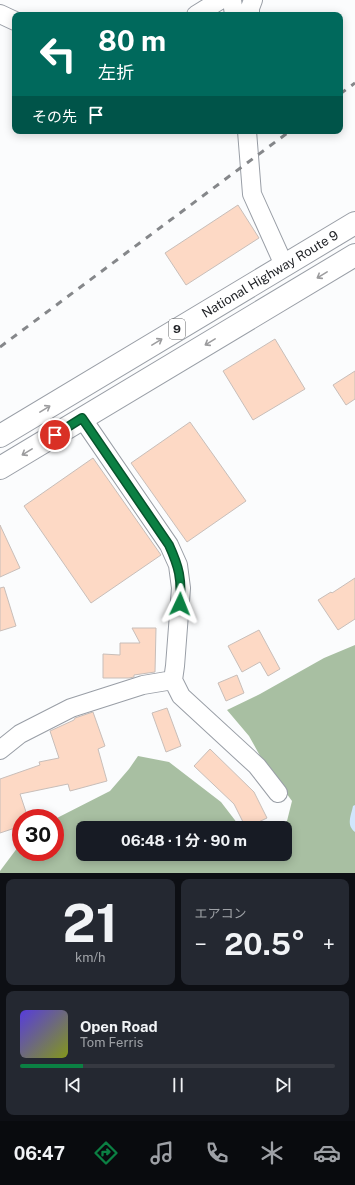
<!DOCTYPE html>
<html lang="ja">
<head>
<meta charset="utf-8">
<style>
  :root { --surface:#171b24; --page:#242831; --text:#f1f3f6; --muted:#9ea1a6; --line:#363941; --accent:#0b8043 }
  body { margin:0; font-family:"Public Sans","Noto Sans JP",sans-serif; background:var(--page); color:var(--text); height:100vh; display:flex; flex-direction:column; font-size:15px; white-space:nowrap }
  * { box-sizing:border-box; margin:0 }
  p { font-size:13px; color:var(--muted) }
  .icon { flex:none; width:22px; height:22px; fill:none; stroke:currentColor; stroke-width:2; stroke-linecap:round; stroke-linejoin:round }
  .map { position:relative; height:873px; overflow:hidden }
  .drawer { display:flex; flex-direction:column; gap:6px; padding:6px; background:#0d0f14; flex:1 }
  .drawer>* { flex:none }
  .top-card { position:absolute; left:12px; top:12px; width:331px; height:122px; border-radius:8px; box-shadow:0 2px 10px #0003; background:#00695c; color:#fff; overflow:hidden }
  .speed { position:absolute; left:12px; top:809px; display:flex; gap:8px; font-size:20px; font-weight:700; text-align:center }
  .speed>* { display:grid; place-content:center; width:52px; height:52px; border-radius:50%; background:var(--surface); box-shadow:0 2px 10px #0003; line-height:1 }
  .speed .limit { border:6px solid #d22; background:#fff; color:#111 }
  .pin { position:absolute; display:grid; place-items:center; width:34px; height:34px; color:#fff; margin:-17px; border:2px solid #fff; border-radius:50%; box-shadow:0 1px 4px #0007 }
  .me { position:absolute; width:44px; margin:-22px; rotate:2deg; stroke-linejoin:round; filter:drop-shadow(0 0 3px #0008) }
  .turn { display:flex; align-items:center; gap:14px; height:84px; padding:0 20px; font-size:18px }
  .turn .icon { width:52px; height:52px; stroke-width:2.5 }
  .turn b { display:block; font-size:28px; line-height:34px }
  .then { display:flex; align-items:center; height:38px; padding:0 20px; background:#0003; gap:8px; font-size:15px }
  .big { font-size:30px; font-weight:700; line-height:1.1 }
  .drawer .card { flex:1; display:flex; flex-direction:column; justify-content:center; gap:6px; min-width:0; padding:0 14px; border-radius:8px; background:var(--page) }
  .drawer .dial { align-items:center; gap:0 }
  .dial b { font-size:52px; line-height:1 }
  .song { display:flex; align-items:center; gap:12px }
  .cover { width:48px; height:48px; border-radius:6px; background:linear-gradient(135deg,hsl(250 70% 55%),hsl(70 70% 35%)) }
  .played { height:4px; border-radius:2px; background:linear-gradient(90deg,var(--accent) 20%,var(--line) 20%) }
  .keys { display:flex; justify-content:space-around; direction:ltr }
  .heat { display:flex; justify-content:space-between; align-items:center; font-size:22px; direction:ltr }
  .drawer .tiles { flex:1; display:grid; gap:6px; grid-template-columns:1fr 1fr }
  .card:last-child { grid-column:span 2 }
  .trip { position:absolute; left:76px; top:821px; width:216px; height:40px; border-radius:8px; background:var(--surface); box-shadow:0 2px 10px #0003; font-weight:700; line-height:40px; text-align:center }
  .tab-bar { display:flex; height:64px; justify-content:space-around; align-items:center; background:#090b0e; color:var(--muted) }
  .tab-bar .icon { width:28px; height:28px }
  .tab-bar .on { color:var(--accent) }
  .tab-bar b { font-size:18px; color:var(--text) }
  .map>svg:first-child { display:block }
</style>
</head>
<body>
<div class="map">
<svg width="355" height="873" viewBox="0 0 355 873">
  <rect width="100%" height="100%" fill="#fbfcfd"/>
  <path fill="#a8bfa2" d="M355,645V873H0V871L21,843V852H55V819L110,791L129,769L138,756L169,762L221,802L241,828H83V854H285V828H274L287,821L292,801L264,763L249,736L227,710L260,694L324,658Z"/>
  <path fill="#d1e6fd" d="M355,805V832C346,825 351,816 353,806Z"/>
  <path fill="#fdd9c5" stroke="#c8beb9" d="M238,205L259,238L186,285L165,253Z
    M275,339L305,389L253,420L223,371Z
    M355,371V399L346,405L333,385Z
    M190,422L246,501L187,542L131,463Z
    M93,458L161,555L91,603L24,506Z
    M0,525L20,568L0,577Z
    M355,578V619L338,630L318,600L331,592L332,593Z
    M4,587L16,626L0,631V588Z
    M132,628H156L155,672L134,675V677L129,678H103V654L120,655V643H140Z
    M259,630L280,669L268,676L260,662L242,672L228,646Z
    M237,675L244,693L226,701L218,683Z
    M167,708L181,746L166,752L152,713Z
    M93,712L105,746L98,749L107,781L70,791L68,784L20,794L28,818H21V826L0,833V779L40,765L39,762L59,758L50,731L74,720L75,718Z
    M210,749L254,792L267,818L246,828L234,804L194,766Z"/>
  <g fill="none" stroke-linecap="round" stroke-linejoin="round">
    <defs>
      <path id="minor" d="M232,0L234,15
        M0,14L15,21
        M196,15L220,0
        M250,15V8L253,0
        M247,131L252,194L284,265
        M82,418L169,545L178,565L181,588L175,666L173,680L181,696L257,766L278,793
        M0,750L20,734L71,708L143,685L173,680"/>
      <path id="highway" d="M0,436L355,223
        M0,468L355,255"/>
    </defs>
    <use href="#minor" stroke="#999ea6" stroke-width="20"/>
    <use href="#highway" stroke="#999ea6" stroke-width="24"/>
    <use href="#minor" stroke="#fff" stroke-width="18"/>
    <use href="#highway" stroke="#fff" stroke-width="22"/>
    <path stroke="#85878a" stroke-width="3" stroke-dasharray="7 7" stroke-linecap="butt" d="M340,94L355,83
      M0,347L290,131"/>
  </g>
  <defs><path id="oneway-shaft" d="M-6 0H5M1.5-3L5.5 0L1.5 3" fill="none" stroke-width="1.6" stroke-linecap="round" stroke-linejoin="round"/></defs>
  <g stroke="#9c9c9e">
    <use href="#oneway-shaft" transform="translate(322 275) rotate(149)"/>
    <use href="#oneway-shaft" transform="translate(157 342) rotate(-31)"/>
    <use href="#oneway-shaft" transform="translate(210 342) rotate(149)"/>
    <use href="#oneway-shaft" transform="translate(45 409) rotate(-31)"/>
    <use href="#oneway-shaft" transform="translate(27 452) rotate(149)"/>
  </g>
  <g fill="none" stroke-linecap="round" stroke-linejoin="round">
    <defs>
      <path id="route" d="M55,435L82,418L169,545C179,567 182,579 180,604"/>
    </defs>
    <use href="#route" stroke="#07532c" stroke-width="10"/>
    <use href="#route" stroke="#0b8043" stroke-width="7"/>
  </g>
  <g text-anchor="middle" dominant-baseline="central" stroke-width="4" stroke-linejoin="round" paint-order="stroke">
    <rect fill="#fff" stroke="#646668" stroke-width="1" x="169" y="319" width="16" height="20" rx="3"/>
    <g font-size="12" font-weight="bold" fill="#222428">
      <text x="177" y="329">9</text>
    </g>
    <g font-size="13" fill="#222428" stroke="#fff">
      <text transform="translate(270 274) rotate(-31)">National Highway Route 9</text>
    </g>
  </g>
</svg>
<div class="speed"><div class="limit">30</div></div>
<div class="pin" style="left:55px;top:435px;background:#d93025"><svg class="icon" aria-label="arrive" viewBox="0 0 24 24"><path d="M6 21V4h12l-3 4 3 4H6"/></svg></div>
<svg class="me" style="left:180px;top:604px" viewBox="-20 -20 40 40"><path d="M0-17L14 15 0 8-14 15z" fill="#0b8043" stroke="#fff" stroke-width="4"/></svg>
<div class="trip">06:48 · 1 分 · 90 m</div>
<div class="top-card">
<div class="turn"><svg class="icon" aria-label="left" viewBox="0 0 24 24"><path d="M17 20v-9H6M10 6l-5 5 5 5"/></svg><div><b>80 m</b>左折</div></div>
<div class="then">その先<svg class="icon" aria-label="arrive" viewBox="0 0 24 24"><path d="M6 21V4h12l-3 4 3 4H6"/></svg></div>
</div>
</div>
<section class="drawer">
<div class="tiles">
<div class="card dial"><b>21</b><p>km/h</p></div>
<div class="card"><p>エアコン</p>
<div class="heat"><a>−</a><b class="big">20.5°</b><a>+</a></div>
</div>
<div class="card">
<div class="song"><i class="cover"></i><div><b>Open Road</b><p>Tom Ferris</p></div></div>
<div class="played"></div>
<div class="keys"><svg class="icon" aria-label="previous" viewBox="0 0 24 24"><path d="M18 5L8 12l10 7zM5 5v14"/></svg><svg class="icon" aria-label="pause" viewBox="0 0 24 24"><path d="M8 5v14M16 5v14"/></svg><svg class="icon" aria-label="next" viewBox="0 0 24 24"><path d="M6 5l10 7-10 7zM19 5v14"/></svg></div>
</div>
</div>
</section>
<nav class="tab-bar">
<b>06:47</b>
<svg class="icon on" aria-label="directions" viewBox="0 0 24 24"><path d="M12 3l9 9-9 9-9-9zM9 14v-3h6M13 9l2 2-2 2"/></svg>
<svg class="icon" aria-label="music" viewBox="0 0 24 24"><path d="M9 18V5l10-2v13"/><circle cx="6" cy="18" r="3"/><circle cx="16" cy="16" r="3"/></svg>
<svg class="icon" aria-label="phone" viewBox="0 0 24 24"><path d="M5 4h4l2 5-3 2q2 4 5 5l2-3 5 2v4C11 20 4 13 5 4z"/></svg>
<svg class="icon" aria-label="climate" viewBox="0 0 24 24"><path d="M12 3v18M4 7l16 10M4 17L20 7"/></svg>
<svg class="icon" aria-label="car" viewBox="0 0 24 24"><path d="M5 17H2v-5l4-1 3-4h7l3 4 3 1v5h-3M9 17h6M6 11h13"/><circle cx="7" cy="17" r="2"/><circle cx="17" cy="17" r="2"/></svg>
</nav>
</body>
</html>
